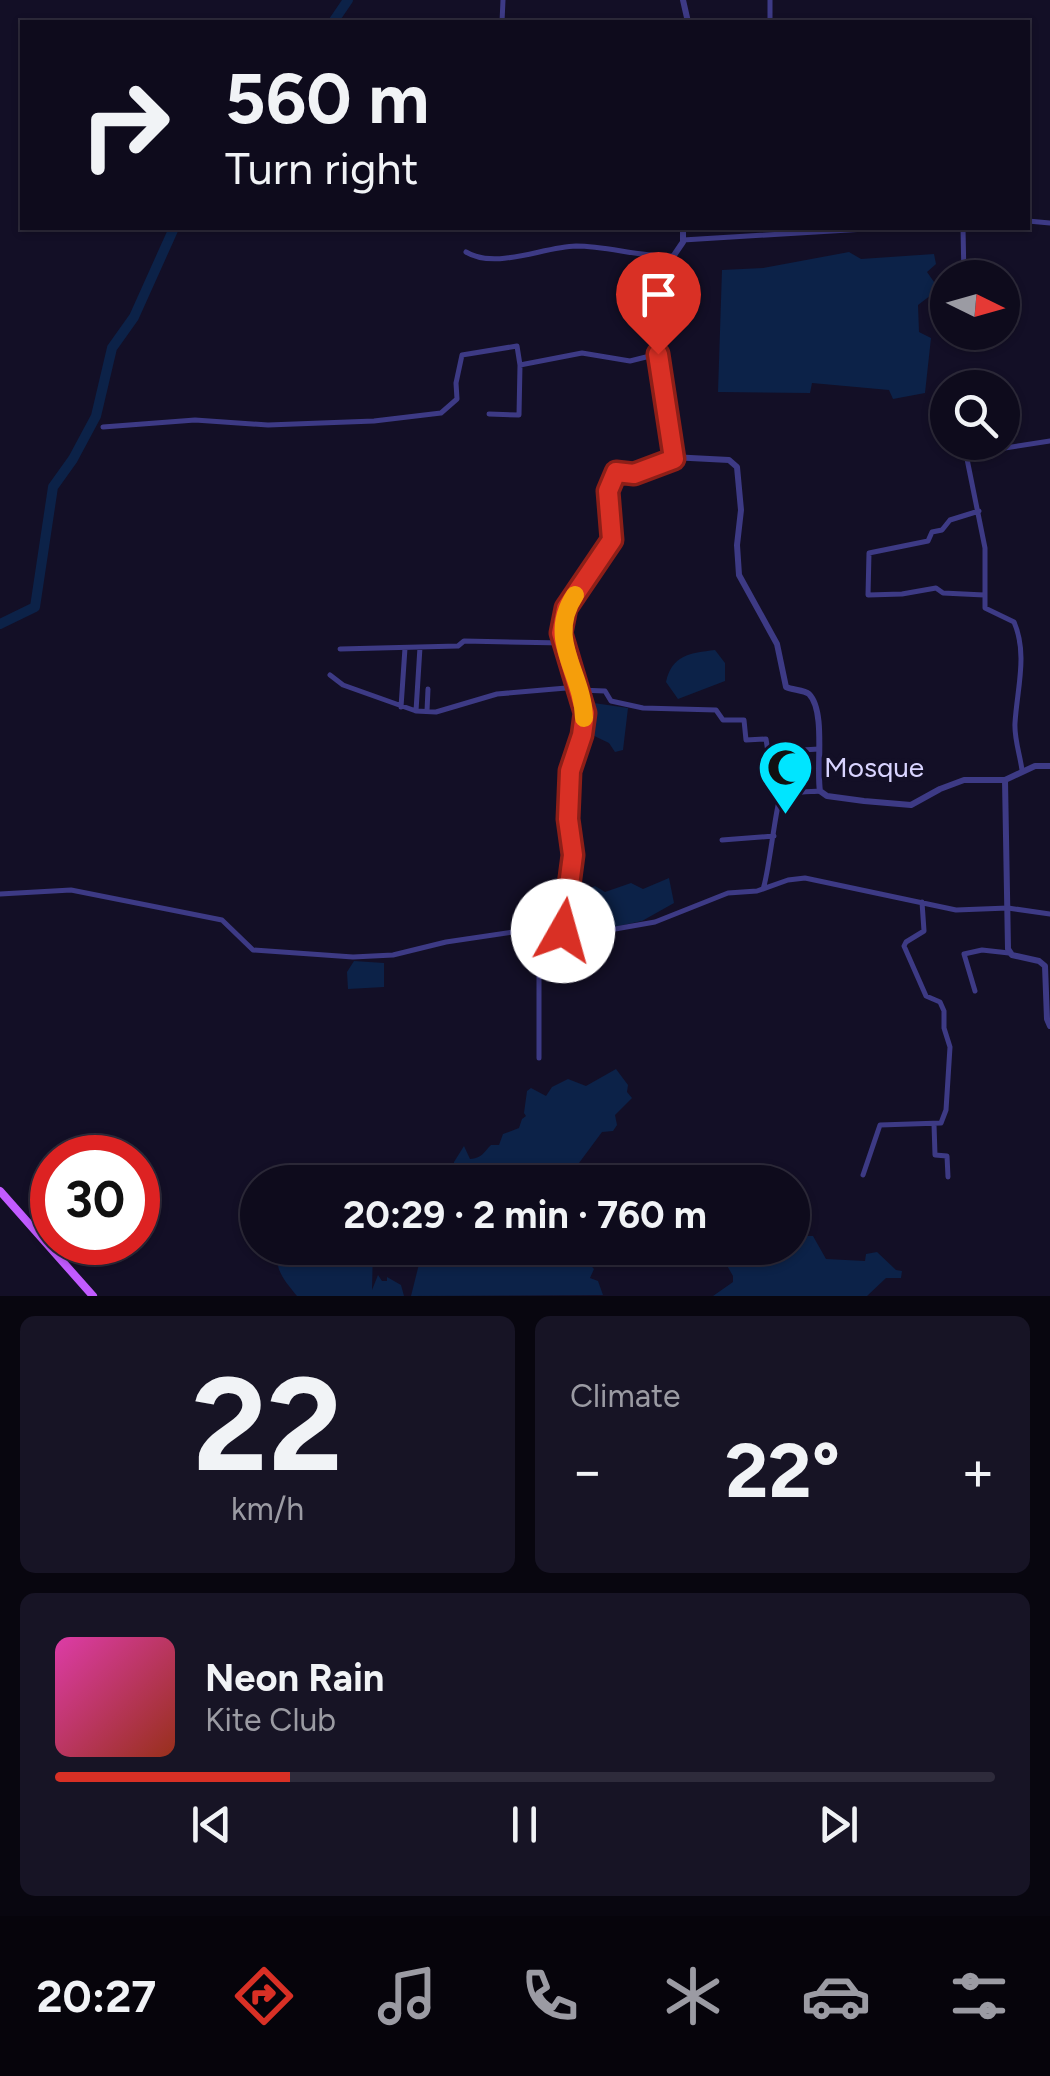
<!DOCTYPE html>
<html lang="en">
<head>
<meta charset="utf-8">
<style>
  :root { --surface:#0e0b1c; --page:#171425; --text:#f1f3f6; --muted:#9b9ba3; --line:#2e2b3b; --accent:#d93025 }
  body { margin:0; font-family:Figtree,sans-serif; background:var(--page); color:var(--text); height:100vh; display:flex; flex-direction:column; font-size:38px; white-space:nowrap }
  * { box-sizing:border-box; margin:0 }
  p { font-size:32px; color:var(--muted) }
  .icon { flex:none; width:55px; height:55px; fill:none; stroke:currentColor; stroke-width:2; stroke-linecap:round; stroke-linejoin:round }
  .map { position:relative; height:1296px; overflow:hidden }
  .sheet { display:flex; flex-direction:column; gap:20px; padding:20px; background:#08060f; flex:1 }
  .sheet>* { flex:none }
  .guide { position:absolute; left:20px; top:20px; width:1010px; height:210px; border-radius:0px; box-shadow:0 2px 8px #0004,0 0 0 2px var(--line); background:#0e0b1c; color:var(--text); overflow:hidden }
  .needle { width:65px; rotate:95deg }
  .fabs { position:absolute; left:930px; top:260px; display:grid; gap:20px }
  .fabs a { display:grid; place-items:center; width:90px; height:90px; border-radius:50%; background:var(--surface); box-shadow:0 2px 8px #0004,0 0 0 2px var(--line); font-size:50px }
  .speed { position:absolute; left:30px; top:1135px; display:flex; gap:20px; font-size:50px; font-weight:700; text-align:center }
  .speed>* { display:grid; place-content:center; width:130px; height:130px; border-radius:50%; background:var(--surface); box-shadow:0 2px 8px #0004,0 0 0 2px var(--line); line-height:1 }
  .speed .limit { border:15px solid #d22; background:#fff; color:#111 }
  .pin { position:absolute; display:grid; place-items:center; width:85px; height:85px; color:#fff; margin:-102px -42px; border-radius:50% 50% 50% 0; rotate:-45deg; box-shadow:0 0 10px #0007 }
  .pin .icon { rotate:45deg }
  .me { position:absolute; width:110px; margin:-55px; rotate:7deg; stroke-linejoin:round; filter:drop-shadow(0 0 8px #0008) }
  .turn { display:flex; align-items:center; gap:35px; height:210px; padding:0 40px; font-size:45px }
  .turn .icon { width:130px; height:130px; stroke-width:2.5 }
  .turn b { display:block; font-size:70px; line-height:85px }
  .big { font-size:75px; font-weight:700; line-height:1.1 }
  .sheet .card { flex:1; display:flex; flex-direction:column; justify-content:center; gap:15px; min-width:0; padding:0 35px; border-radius:15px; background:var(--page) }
  .sheet .dial { align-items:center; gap:0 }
  .dial b { font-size:130px; line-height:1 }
  .song { display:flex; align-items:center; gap:30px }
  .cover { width:120px; height:120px; border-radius:15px; background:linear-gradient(135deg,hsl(320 70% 55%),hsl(10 70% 35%)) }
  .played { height:10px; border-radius:5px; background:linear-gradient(90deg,var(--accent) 25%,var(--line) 25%) }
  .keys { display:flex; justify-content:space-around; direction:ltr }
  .heat { display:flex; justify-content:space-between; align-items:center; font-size:55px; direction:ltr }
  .sheet .tiles { flex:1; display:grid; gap:20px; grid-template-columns:1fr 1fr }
  .card:last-child { grid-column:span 2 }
  .trip { position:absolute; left:240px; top:1165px; width:570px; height:100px; border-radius:50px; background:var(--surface); box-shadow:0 2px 8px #0004,0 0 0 2px var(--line); font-weight:700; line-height:100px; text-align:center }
  .tabs { display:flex; height:160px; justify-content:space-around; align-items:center; background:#06040b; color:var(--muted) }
  .tabs .icon { width:70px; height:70px }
  .tabs .active { color:var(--accent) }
  .tabs b { font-size:45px; color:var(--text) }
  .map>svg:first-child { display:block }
</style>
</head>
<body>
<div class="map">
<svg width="1050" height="1296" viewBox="0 0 1050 1296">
  <rect width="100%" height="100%" fill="#130f26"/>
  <path fill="#0c2248" d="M849,252L861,259L934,254L936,264L927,272L939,289L918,305L919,332L931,338L925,393L893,399L889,390L812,383L810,393L718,392L722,270L763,268Z
    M715,650L725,663V681L678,699L666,682C672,655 690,653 715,650Z
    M587,702L628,708L623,750L615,752L609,743L586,732Z
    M669,878L674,903L642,921L614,927L613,915L602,914L599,925L574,924L572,918L578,917L579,905L570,897L595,886L605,892L631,883L643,889Z
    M354,961L384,963V987L348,989L347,972Z
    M616,1069L628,1085L627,1092L632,1098L615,1115L617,1125L613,1131L602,1132L579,1163L594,1182H460V1177L454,1171V1162L464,1146L470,1159C482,1158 483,1153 491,1145H499L503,1134L519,1128L522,1119L526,1116L524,1113L527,1091L531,1088L546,1096L552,1087L568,1079L586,1086Z
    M793,1220L802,1221L803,1224H797L798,1232L802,1229L805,1236H813L826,1259L865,1261L866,1254L877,1252L896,1270L902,1271L901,1278H886L867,1296H713L733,1282V1276L725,1262L728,1248H792Z
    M280,1248H373L372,1290L378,1275L382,1281H387V1277L401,1285L404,1296H297C284,1280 272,1267 280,1248Z
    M423,1248H583L584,1258L594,1269L590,1278L598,1281L603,1295L411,1296Z"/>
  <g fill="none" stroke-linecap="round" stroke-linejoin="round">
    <path stroke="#0c2248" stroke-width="10" d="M333,22L348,0
      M0,624L35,607L53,487L73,459L96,416L112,348L134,317L174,228"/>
    <path stroke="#3d3a85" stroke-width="5" d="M770,0V22
      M502,22L503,0
      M1028,221L1050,223
      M963,228L964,278
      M683,240L882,228
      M466,252C496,270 542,247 576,246C608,246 639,257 672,256
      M489,414L519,415L520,365
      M103,427L195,420L268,425L374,421L441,413L457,399L456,383L462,355L517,346L520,365L582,353L630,361L658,354
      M979,511L950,520L942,530L932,532L928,541L869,553L868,595L902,594L936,588L943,593L984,595
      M340,649L458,646L464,641L564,643
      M330,675L343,685L416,711L436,712L497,694L578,687
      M579,690L605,691L611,701L643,708L716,710L723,720H744L746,740L766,739L768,752L819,749
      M401,707L405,648
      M416,711L420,647
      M427,711L428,689
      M1022,770C1020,755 1014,738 1015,723C1017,689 1028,654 1014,622L985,608V548L966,454L1050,441
      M722,840L774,836
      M763,889C769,874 776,801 781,797C789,791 810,792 820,791
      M0,894L71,890L222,920L253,950L353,957L393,955L446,942L520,931L598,932L655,922L728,893L757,891L788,880L805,878L956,910L1008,908L1050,914
      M563,931L573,855L568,819L570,771L582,735L585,713L561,633L566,608L612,540L608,491L616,472L634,474L673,459
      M539,932V1058
      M975,991L964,954L982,950L1009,953
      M934,1124L935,1155L947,1156L948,1177
      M863,1175L880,1125L941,1123L946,1110L950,1047L944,1028V1011L940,1002L926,996L904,946L906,942L924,931L922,902"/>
    <path stroke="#3d3a85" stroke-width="6" d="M683,0L688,22
      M683,228V242L664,270L656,313L658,354L671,457L729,460L737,467L741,510L737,545L739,575L777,644L786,687C792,690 804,690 809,694C826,711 816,768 820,791L827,796L864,801L911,805L940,789L964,780H1005L1035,766H1050
      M1005,780L1008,949L1012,955L1039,961L1045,966L1047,1019L1050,1026"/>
    <path stroke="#c25bff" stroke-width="8" d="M0,1191L93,1296"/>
  </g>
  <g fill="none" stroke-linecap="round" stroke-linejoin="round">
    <defs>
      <path id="route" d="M563,931L573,855L568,819L570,771L582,735L585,713L561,633L566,608L612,540L608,491L616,472L634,474L674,459L658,354"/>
    </defs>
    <use href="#route" stroke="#8d1f18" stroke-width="25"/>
    <use href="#route" stroke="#d93025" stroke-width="18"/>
    <path stroke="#f59e0b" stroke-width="18" d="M575,595C545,640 583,672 584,718"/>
  </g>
  <defs>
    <symbol id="mosque-pin" viewBox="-11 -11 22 30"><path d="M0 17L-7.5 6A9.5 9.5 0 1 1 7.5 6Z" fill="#00e5ff" stroke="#130f26"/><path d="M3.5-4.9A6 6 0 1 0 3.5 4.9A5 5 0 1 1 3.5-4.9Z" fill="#111"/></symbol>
  </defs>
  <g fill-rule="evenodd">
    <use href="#mosque-pin" x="754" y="736" width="63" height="86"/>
  </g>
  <g text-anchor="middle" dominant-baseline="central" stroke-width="10" stroke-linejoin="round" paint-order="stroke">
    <g font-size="28" fill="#d9d4ff" stroke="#130f26" text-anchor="start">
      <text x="824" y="767">Mosque</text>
    </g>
  </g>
</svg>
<div class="fabs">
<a><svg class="needle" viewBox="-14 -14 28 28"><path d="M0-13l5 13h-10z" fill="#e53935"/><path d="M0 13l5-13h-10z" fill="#9b9ba3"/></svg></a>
<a><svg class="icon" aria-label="search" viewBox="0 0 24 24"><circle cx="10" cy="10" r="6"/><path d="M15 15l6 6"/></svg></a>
</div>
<div class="speed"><div class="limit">30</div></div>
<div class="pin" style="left:658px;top:354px;background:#d93025"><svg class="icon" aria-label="arrive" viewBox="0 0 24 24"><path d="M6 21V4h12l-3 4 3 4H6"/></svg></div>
<svg class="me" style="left:563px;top:931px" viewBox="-20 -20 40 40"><circle r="19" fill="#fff"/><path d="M0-13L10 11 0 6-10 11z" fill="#d93025"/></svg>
<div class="trip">20:29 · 2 min · 760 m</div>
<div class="guide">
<div class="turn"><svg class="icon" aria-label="right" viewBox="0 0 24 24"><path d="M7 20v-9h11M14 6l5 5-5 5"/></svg><div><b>560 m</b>Turn right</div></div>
</div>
</div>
<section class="sheet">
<div class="tiles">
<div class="card dial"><b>22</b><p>km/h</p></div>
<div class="card"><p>Climate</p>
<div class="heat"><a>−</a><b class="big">22°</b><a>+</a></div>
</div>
<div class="card">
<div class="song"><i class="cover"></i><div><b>Neon Rain</b><p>Kite Club</p></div></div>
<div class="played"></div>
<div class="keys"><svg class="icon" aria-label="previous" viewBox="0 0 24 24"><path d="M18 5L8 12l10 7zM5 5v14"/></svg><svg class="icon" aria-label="pause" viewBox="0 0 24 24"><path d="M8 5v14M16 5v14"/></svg><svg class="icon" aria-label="next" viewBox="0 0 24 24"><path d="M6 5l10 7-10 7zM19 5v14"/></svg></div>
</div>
</div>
</section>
<nav class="tabs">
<b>20:27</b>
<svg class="icon active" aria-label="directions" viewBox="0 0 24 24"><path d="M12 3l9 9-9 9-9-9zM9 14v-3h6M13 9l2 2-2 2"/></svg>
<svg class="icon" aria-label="music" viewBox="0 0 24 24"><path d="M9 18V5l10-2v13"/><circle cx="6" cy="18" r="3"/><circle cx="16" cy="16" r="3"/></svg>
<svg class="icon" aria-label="phone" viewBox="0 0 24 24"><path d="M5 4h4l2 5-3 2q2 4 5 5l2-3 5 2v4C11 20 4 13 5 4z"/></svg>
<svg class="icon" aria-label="climate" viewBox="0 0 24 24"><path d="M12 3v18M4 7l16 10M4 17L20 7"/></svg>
<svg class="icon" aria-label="car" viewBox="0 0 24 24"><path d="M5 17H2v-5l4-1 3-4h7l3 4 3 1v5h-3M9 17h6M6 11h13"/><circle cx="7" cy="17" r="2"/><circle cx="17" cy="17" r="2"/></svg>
<svg class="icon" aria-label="filters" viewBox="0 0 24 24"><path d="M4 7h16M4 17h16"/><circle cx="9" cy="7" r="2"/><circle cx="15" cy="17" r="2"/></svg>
</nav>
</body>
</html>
